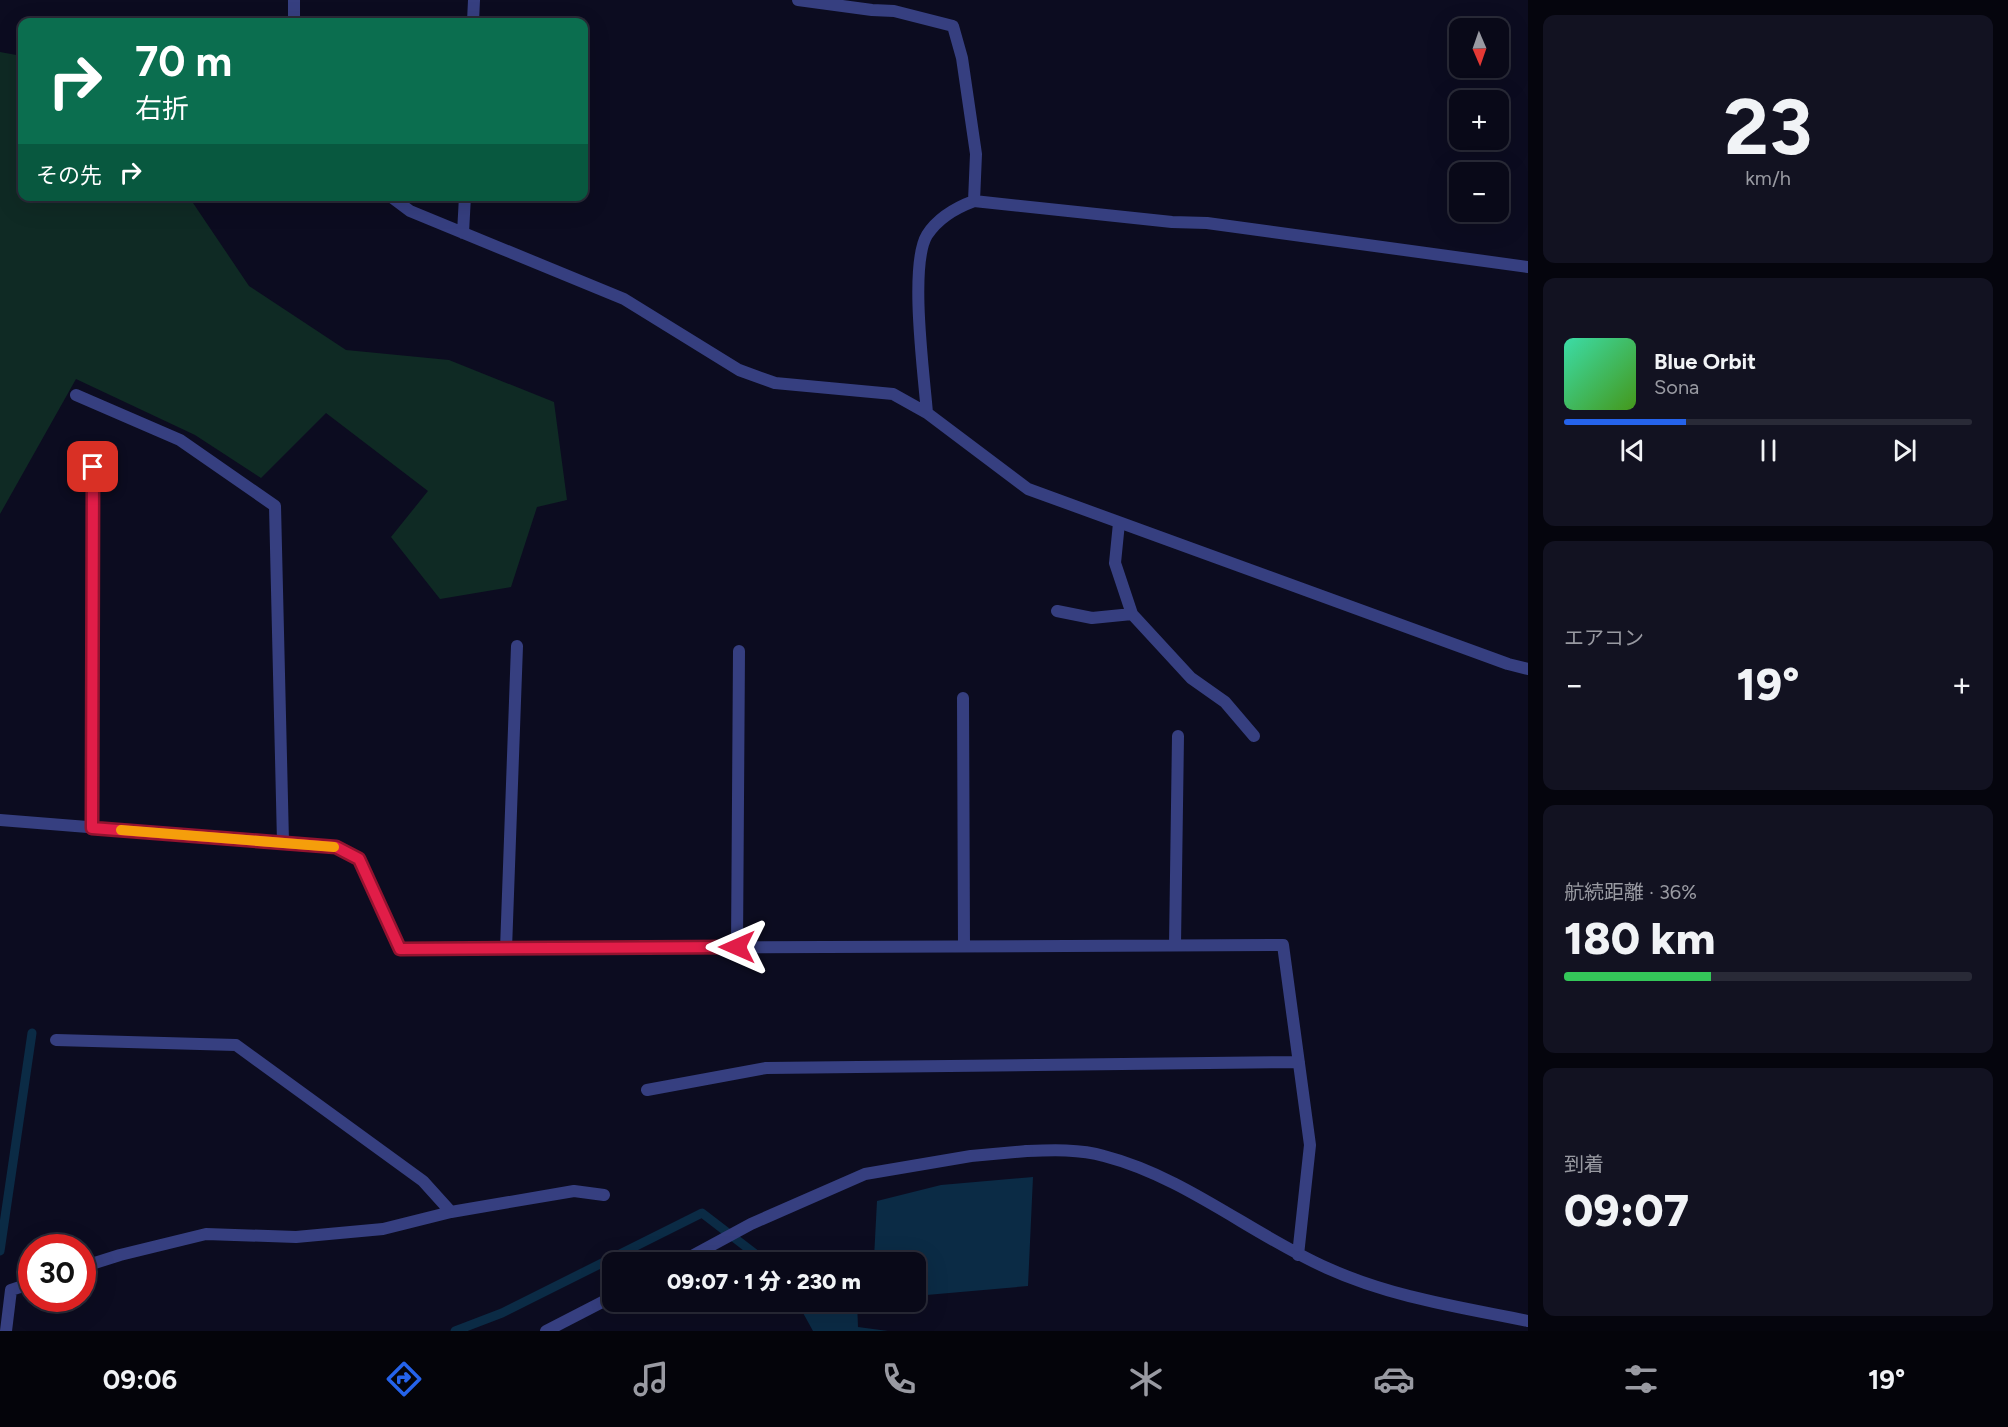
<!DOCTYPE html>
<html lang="ja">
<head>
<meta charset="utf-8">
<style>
  :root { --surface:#090918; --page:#121221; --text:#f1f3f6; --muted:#999aa2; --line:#292a37; --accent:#2563eb }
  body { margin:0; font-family:Figtree,"Noto Sans JP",sans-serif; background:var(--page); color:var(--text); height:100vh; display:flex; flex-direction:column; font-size:22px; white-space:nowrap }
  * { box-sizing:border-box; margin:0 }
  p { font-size:20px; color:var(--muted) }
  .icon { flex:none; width:33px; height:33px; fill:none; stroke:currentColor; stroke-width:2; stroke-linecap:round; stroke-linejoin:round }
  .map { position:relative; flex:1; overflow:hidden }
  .sheet { display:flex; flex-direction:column; gap:15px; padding:15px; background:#05050d; width:480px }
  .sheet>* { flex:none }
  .guide { position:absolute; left:18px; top:18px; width:570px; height:183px; border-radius:12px; box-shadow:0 6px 24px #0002,0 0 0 2px var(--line); background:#0b6e4f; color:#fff; overflow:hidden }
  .needle { width:39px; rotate:178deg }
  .fabs { position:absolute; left:1449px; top:18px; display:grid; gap:12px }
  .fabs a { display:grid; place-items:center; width:60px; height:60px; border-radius:12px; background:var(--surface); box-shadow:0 6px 24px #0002,0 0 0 2px var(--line); font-size:30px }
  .speed { position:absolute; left:18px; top:1234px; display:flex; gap:12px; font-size:30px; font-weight:700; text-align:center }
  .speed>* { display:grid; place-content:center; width:78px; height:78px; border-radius:50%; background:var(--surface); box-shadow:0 6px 24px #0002,0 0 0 2px var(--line); line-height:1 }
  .speed .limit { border:9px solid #d22; background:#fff; color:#111 }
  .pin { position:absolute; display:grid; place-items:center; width:51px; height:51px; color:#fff; margin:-26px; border-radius:12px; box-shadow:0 3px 9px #0006 }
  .me { position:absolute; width:66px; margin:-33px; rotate:270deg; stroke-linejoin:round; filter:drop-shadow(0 0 4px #0008) }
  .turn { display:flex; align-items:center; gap:21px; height:126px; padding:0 18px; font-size:27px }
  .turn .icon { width:78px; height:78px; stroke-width:2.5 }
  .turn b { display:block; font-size:42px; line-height:51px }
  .then { display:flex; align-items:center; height:57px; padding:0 18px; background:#0003; gap:12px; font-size:22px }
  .big { font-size:45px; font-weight:800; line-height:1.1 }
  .sheet .tile { flex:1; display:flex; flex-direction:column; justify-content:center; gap:9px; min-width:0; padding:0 21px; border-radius:12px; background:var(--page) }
  .sheet .dial { align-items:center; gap:0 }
  .dial b { font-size:78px; line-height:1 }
  .song { display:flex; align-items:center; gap:18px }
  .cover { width:72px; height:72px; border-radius:9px; background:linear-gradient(135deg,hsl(160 70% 55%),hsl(100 70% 35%)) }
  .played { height:6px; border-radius:3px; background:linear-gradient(90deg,var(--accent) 30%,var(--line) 30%) }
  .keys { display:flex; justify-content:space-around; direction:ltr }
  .heat { display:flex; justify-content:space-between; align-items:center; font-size:33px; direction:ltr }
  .charge { height:9px; border-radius:4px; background:linear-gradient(90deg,#34c759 36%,var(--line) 0) }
  .trip { position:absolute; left:602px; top:1252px; width:324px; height:60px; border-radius:12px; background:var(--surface); box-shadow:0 6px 24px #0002,0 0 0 2px var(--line); font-weight:800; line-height:60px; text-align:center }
  .tab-bar { display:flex; height:96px; justify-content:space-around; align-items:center; background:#04040a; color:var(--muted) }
  .tab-bar .icon { width:42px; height:42px }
  .tab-bar .on { color:var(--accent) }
  .tab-bar b { font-size:27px; color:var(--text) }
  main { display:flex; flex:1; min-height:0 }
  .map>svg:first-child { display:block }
</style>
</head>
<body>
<main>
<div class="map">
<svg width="1528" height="1331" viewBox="0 0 1528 1331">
  <rect width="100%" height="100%" fill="#0c0c20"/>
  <path fill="#0f2a24" d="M0,52L22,56V196L189,197L249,286L346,350L449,360L554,402L567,500L537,507L511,587L440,599L391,537L428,491L326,413L261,478L195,435L76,379L0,514Z"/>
  <path fill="#0b2b45" d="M1033,1177L1028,1286L915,1296V1259L874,1258L877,1201L941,1185Z
    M797,1302H857L858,1327L888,1331H813Z"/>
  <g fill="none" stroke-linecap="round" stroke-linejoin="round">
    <path stroke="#0b2b45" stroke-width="9" d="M0,1251L32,1033
      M455,1331L502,1313L702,1213L767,1263"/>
    <path stroke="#363f80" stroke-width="12" d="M798,0L872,10L894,11L953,26L962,58L976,154L974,201
      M294,22V0
      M473,22L474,0
      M390,196L410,211L624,299L739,370L775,383L893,394L927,413L1028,489L1508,664L1528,669
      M463,233L465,196
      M76,395L180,440L275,506L283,842
      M927,413C924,375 909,265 927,235C938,218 955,208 974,201L1172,222L1207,223L1528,267
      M1119,523L1115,563L1132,614L1191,678L1225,702L1254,736
      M1057,611L1092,618L1132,614
      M963,698L964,946
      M0,820L336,847L359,859L400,949L1283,945L1310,1145L1298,1255
      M92,827L93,467
      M1175,945L1178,736
      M737,947L739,651
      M506,949L517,646
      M56,1040L236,1045L423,1181L451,1212
      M647,1090L766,1068L1299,1062
      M1027,1151C1052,1150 1080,1149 1104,1156C1185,1177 1251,1234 1327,1268C1391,1297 1459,1307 1528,1321
      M82,1267L120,1255L206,1234L296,1237L383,1229L451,1212L574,1191L604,1195
      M6,1331L11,1290L32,1283"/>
    <path stroke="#363f80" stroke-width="12" d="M679,1263L751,1224L865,1174L971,1156L1027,1151
      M546,1331L612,1297"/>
  </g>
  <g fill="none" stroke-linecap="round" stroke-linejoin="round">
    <defs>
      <path id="route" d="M93,467L92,828L336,847L359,859L400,949L737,947"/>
    </defs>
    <use href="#route" stroke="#92132f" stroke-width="15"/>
    <use href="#route" stroke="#e11d48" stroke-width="10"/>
    <path stroke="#f59e0b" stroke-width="10" d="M121,830L334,847"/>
  </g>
</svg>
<div class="fabs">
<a><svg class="needle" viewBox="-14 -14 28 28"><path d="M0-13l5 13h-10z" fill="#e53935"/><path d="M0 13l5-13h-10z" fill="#999aa2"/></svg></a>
<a>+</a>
<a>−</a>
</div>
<div class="speed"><div class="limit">30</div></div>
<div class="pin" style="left:93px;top:467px;background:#d93025"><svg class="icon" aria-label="arrive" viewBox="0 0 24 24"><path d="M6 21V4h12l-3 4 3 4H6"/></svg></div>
<svg class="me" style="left:737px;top:947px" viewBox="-20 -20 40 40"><path d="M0-17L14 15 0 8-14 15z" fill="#e11d48" stroke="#fff" stroke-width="4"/></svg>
<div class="trip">09:07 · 1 分 · 230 m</div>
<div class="guide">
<div class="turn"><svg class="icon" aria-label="right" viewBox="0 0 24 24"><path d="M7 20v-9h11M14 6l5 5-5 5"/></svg><div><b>70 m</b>右折</div></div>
<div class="then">その先<svg class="icon" aria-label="right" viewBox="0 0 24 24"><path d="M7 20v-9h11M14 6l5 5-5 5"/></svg></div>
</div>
</div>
<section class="sheet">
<div class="tile dial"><b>23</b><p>km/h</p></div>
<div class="tile">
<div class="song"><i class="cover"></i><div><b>Blue Orbit</b><p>Sona</p></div></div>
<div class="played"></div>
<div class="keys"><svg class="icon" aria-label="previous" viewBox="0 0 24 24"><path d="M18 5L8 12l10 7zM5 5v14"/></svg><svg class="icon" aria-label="pause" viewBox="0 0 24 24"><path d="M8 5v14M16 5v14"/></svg><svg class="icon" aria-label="next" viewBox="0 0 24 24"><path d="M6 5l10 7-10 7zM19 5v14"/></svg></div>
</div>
<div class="tile"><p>エアコン</p>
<div class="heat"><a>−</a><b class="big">19°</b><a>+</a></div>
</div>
<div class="tile"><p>航続距離 · 36%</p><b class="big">180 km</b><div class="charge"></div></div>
<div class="tile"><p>到着</p><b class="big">09:07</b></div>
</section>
</main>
<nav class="tab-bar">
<b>09:06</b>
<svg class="icon on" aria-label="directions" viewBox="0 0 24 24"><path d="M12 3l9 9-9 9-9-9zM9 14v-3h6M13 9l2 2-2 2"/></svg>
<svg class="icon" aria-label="music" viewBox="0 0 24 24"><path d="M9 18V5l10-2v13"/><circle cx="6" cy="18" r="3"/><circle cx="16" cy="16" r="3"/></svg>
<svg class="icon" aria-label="phone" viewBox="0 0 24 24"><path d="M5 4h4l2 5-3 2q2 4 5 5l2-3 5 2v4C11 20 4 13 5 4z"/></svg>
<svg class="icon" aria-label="climate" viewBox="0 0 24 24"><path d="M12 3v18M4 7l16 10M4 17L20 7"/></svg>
<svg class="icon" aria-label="car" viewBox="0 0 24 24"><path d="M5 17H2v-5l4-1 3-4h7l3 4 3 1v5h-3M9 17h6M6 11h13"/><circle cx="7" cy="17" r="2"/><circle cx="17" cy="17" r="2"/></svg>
<svg class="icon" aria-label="filters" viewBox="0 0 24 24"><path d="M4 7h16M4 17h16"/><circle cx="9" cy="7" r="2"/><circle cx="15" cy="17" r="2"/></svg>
<b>19°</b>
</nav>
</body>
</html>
